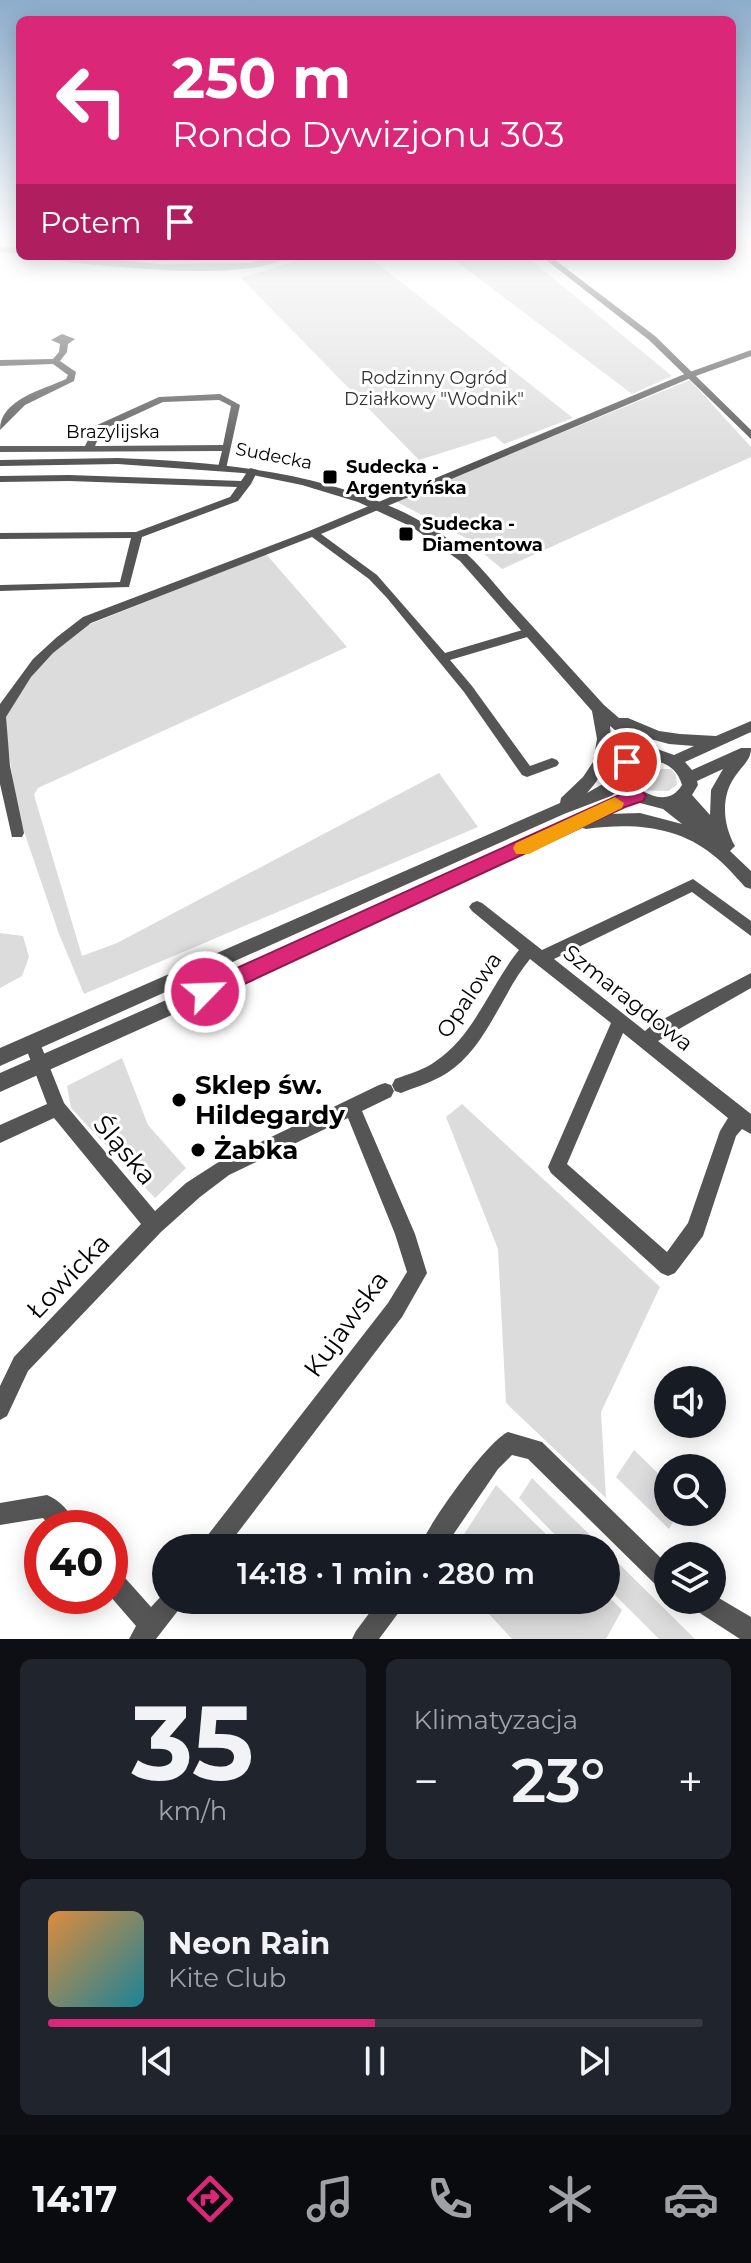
<!DOCTYPE html>
<html lang="pl">
<head>
<meta charset="utf-8">
<style>
  :root { --surface:#171b24; --page:#20242c; --text:#f1f3f6; --muted:#9ea1a6; --line:#363941; --accent:#db2777 }
  body { margin:0; font-family:Montserrat,sans-serif; background:var(--page); color:var(--text); height:100vh; display:flex; flex-direction:column; font-size:30px; white-space:nowrap }
  * { box-sizing:border-box; margin:0 }
  p { font-size:26px; color:var(--muted) }
  .icon { flex:none; width:44px; height:44px; fill:none; stroke:currentColor; stroke-width:2; stroke-linecap:round; stroke-linejoin:round }
  .map { position:relative; height:1639px; overflow:hidden }
  .details { display:flex; flex-direction:column; gap:20px; padding:20px; background:#0d0f14; flex:1 }
  .details>* { flex:none }
  .hud { position:absolute; left:16px; top:16px; width:720px; height:244px; border-radius:12px; box-shadow:0 4px 20px #0003; background:#db2777; color:#fff; overflow:hidden }
  .fabs { position:absolute; left:654px; top:1366px; display:grid; gap:16px }
  .fabs a { display:grid; place-items:center; width:72px; height:72px; border-radius:50%; background:var(--surface); box-shadow:0 4px 20px #0003; font-size:40px }
  .speed { position:absolute; left:24px; top:1510px; display:flex; gap:16px; font-size:40px; font-weight:700; text-align:center }
  .speed>* { display:grid; place-content:center; width:104px; height:104px; border-radius:50%; background:var(--surface); box-shadow:0 4px 20px #0003; line-height:1 }
  .speed .limit { border:12px solid #d22; background:#fff; color:#111 }
  .pin { position:absolute; display:grid; place-items:center; width:68px; height:68px; color:#fff; margin:-34px; border:4px solid #fff; border-radius:50%; box-shadow:0 2px 8px #0007 }
  .me { position:absolute; width:88px; margin:-44px; rotate:66deg; stroke-linejoin:round; filter:drop-shadow(0 0 6px #0008) }
  .turn { display:flex; align-items:center; gap:28px; height:168px; padding:0 24px; font-size:36px }
  .turn .icon { width:104px; height:104px; stroke-width:2.5 }
  .turn b { display:block; font-size:56px; line-height:68px }
  .then { display:flex; align-items:center; height:76px; padding:0 24px; background:#0003; gap:16px; font-size:30px }
  .big { font-size:60px; font-weight:600; line-height:1.1 }
  .details .card { flex:1; display:flex; flex-direction:column; justify-content:center; gap:12px; min-width:0; padding:0 28px; border-radius:12px; background:var(--page) }
  .details .dial { align-items:center; gap:0 }
  .dial b { font-size:104px; line-height:1 }
  .song { display:flex; align-items:center; gap:24px }
  .cover { width:96px; height:96px; border-radius:12px; background:linear-gradient(135deg,hsl(30 70% 55%),hsl(190 70% 35%)) }
  .played { height:8px; border-radius:4px; background:linear-gradient(90deg,var(--accent) 50%,var(--line) 50%) }
  .keys { display:flex; justify-content:space-around; direction:ltr }
  .heat { display:flex; justify-content:space-between; align-items:center; font-size:44px; direction:ltr }
  .details .tiles { flex:1; display:grid; gap:20px; grid-template-columns:1fr 1fr }
  .card:last-child { grid-column:span 2 }
  .trip { position:absolute; left:152px; top:1534px; width:468px; height:80px; border-radius:40px; background:var(--surface); box-shadow:0 4px 20px #0003; font-weight:600; line-height:80px; text-align:center }
  .tabs { display:flex; height:128px; justify-content:space-around; align-items:center; background:#090b0e; color:var(--muted) }
  .tabs .icon { width:56px; height:56px }
  .tabs .current { color:var(--accent) }
  .tabs b { font-size:36px; color:var(--text) }
  .map>svg:first-child { display:block }
</style>
</head>
<body>
<div class="map">
<svg width="751" height="1639" viewBox="0 0 751 1639">
  <rect width="100%" height="100%" fill="#fff"/>
  <path fill="#dcdcdc" d="M311,256H368L573,418L504,444L495,436L419,460L241,278Z
    M449,256H526L672,376L632,394Z
    M690,380L751,447V457L502,569L464,537L395,501Z
    M266,554L347,647L38,788L34,795L82,956L117,943L439,773L478,827L84,994L59,934L17,811L4,716L40,663L83,627Z
    M642,769H671L676,775L677,785L668,791L640,790L634,779Z
    M0,933L23,936L29,957L22,976L0,988Z
    M122,1058L148,1125L186,1168L155,1198L71,1108L67,1086Z
    M462,1104L660,1287L601,1412L606,1498L506,1403L498,1249L446,1117Z
    M634,1450L668,1483V1512H679L669,1529L616,1477Z
    M532,1478L603,1548H568L519,1498Z
    M496,1485L560,1548H455Z
    M606,1551L695,1639H659L606,1586Z
    M606,1594L622,1610L606,1639H512L476,1600H606Z"/>
  <g fill="none" stroke-linecap="round" stroke-linejoin="round">
    <path fill="#a3a3a3" fill-rule="evenodd" d="M0,246L20,248V254L0,252Z
      M33,256H76L159,264L250,263L271,256H289C247,285 93,264 39,259Z"/>
    <path fill="#555" fill-rule="evenodd" d="M62,334L75,339L68,344L67,352L60,361L76,372L74,381L25,405L0,430C0,399 43,390 66,379L68,375L53,364L0,366V360L53,359L59,352L60,344L51,340Z
      M751,350V356L693,377L321,534L377,575L445,653L526,629H534V635L450,660L472,686L530,766L552,758L557,760L559,763L557,766L527,777L522,775L464,692L387,598L369,579L312,537L91,623L53,653L31,677L6,717L10,766L24,833L22,837H12L0,784V704L33,659L57,637L83,617L309,531L687,373Z
      M220,394L240,405L226,469L218,467L222,451L0,452V446H85L95,426L159,397ZM219,400L231,406L223,445L95,446L102,430L163,402Z
      M250,468L258,470L251,484L238,501L142,537L129,587L0,591V585L120,582L131,538L0,539V533L136,532L230,497L237,487L69,481L0,482V476L69,475L241,481Z
      M693,879L751,921V936L692,892L554,959L645,1031L652,1025L751,973V988L658,1041L751,1114V1134L742,1129L736,1136L703,1236L675,1273L668,1276L661,1273L551,1173L548,1167L611,1023L530,959C501,994 487,1047 447,1073C433,1082 416,1087 401,1093L395,1091L392,1085L395,1079C409,1074 424,1070 436,1061C475,1035 490,985 519,950L472,911L469,907L472,903L477,901L482,903L542,950ZM623,1033L728,1118L720,1131L688,1223L667,1252L567,1164Z
      M32,1035L38,1038L64,1103L155,1211L186,1183L217,1163L379,1085L385,1083L391,1085L394,1091L391,1097L362,1111L415,1234L427,1273L402,1317L226,1548H201L204,1540L388,1303L407,1272L395,1234L348,1118L229,1175L200,1197L161,1232L28,1371L7,1416L0,1420V1386L14,1357L141,1224L54,1118L0,1143V1125L47,1104L24,1043L26,1038Z
      M508,1432L542,1442L668,1565V1593L660,1589L528,1459L512,1455L498,1469L444,1548H419C428,1525 487,1441 508,1432Z
      M47,1495C60,1500 73,1515 78,1528H52L43,1518L0,1525V1503Z
      M110,1566L118,1570L151,1607L166,1591V1600H184L180,1608L156,1639H129L136,1626L110,1596Z
      M712,1594L751,1617V1639H740L692,1608L688,1600H712Z
      M379,1600H406L402,1608L379,1639H352L356,1631Z"/>
    <path fill="#555" fill-rule="evenodd" d="M541,256H550L655,336L751,430V439L649,340Z
      M118,458C231,462 382,476 469,556C485,571 499,590 514,606C544,639 574,672 604,705L619,718H628L659,731L680,734L716,736L751,721V732L685,762L692,770L741,748H751C751,760 743,765 736,775C720,796 723,825 735,846L730,851L751,871V889L745,887C735,876 725,864 713,855C676,825 631,823 586,829L580,827L381,921L0,1092V1073L369,911L624,794L621,789L611,796L564,814L0,1066V1048L560,803L561,798L583,777L593,762L597,739L592,711L460,561L412,527L358,502L302,485L243,473L118,464L0,466V460ZM610,726L640,750C625,755 615,761 615,777L587,793C606,772 613,753 610,726ZM643,737L669,744L694,746L674,755L660,750ZM646,759C663,761 677,767 682,785C670,805 649,797 634,785L631,769ZM723,769L711,790L710,815L692,795L698,785L697,781ZM636,802L663,809L682,824L640,813L608,814Z"/>
  </g>
  <linearGradient id="sky" x2="0" y2="1"><stop stop-color="#8cadcc"/><stop offset="0.51" stop-color="#fff"/><stop offset="1" stop-color="#fff" stop-opacity="0"/></linearGradient>
  <rect width="751" height="465" fill="url(#sky)"/>
  <path fill="#db2777" stroke="#8e194d" stroke-width="2" d="M627,756L636,762L632,778L646,796L643,801L625,807L212,999L205,1001L197,999L194,992L197,986L624,793L614,780L619,762Z"/>
  <path fill="#f59e0b" d="M615,797L624,803L622,808L529,854H516L513,848L516,843Z"/>
  <g fill="#000" stroke="#fff" stroke-width="3">
    <rect x="322" y="469" width="16" height="16" rx="4"/>
    <rect x="398" y="526" width="16" height="16" rx="4"/>
    <circle cx="179" cy="1100" r="8"/>
    <circle cx="198" cy="1150" r="8"/>
  </g>
  <g text-anchor="middle" dominant-baseline="central" stroke-width="6" stroke-linejoin="round" paint-order="stroke">
    <g font-size="18" fill="#333" stroke="#fff">
      <text x="434" y="378">Rodzinny Ogród<tspan x="434" dy="21">Działkowy "Wodnik"</tspan></text>
    </g>
    <g font-size="18" fill="#000" stroke="#fff">
      <text x="113" y="432">Brazylijska</text>
      <text transform="translate(274 456) rotate(11)">Sudecka</text>
    </g>
    <g font-size="18" font-weight="bold" fill="#000" stroke="#fff" text-anchor="start">
      <text x="346" y="467">Sudecka -<tspan x="346" dy="21">Argentyńska</tspan></text>
      <text x="422" y="524">Sudecka -<tspan x="422" dy="21">Diamentowa</tspan></text>
    </g>
    <g font-size="22" fill="#000" stroke="#fff">
      <text transform="translate(469 995) rotate(-56)">Opalowa</text>
      <text transform="translate(628 998) rotate(38)">Szmaragdowa</text>
    </g>
    <g font-size="26" font-weight="bold" fill="#000" stroke="#fff" text-anchor="start">
      <text x="195" y="1085">Sklep św.<tspan x="195" dy="30">Hildegardy</tspan></text>
      <text x="214" y="1150">Żabka</text>
    </g>
    <g font-size="26" fill="#000" stroke="#fff">
      <text transform="translate(125 1150) rotate(50)">Śląska</text>
      <text transform="translate(68 1276) rotate(-46)">Łowicka</text>
      <text transform="translate(346 1324) rotate(-54)">Kujawska</text>
    </g>
  </g>
</svg>
<div class="fabs">
<a><svg class="icon" aria-label="sound" viewBox="0 0 24 24"><path d="M4 9h4l5-4v14l-5-4H4zM17 9q2 3 0 6"/></svg></a>
<a><svg class="icon" aria-label="search" viewBox="0 0 24 24"><circle cx="10" cy="10" r="6"/><path d="M15 15l6 6"/></svg></a>
<a><svg class="icon" aria-label="layers" viewBox="0 0 24 24"><path d="M12 4l9 5-9 5-9-5zM3 14l9 5 9-5"/></svg></a>
</div>
<div class="speed"><div class="limit">40</div></div>
<div class="pin" style="left:627px;top:762px;background:#d93025"><svg class="icon" aria-label="arrive" viewBox="0 0 24 24"><path d="M6 21V4h12l-3 4 3 4H6"/></svg></div>
<svg class="me" style="left:205px;top:992px" viewBox="-20 -20 40 40"><circle r="17" fill="#db2777" stroke="#fff" stroke-width="3"/><path d="M0-11L8 9 0 5-8 9z" fill="#fff"/></svg>
<div class="trip">14:18 · 1 min · 280 m</div>
<div class="hud">
<div class="turn"><svg class="icon" aria-label="left" viewBox="0 0 24 24"><path d="M17 20v-9H6M10 6l-5 5 5 5"/></svg><div><b>250 m</b>Rondo Dywizjonu 303</div></div>
<div class="then">Potem<svg class="icon" aria-label="arrive" viewBox="0 0 24 24"><path d="M6 21V4h12l-3 4 3 4H6"/></svg></div>
</div>
</div>
<section class="details">
<div class="tiles">
<div class="card dial"><b>35</b><p>km/h</p></div>
<div class="card"><p>Klimatyzacja</p>
<div class="heat"><a>−</a><b class="big">23°</b><a>+</a></div>
</div>
<div class="card">
<div class="song"><i class="cover"></i><div><b>Neon Rain</b><p>Kite Club</p></div></div>
<div class="played"></div>
<div class="keys"><svg class="icon" aria-label="previous" viewBox="0 0 24 24"><path d="M18 5L8 12l10 7zM5 5v14"/></svg><svg class="icon" aria-label="pause" viewBox="0 0 24 24"><path d="M8 5v14M16 5v14"/></svg><svg class="icon" aria-label="next" viewBox="0 0 24 24"><path d="M6 5l10 7-10 7zM19 5v14"/></svg></div>
</div>
</div>
</section>
<nav class="tabs">
<b>14:17</b>
<svg class="icon current" aria-label="directions" viewBox="0 0 24 24"><path d="M12 3l9 9-9 9-9-9zM9 14v-3h6M13 9l2 2-2 2"/></svg>
<svg class="icon" aria-label="music" viewBox="0 0 24 24"><path d="M9 18V5l10-2v13"/><circle cx="6" cy="18" r="3"/><circle cx="16" cy="16" r="3"/></svg>
<svg class="icon" aria-label="phone" viewBox="0 0 24 24"><path d="M5 4h4l2 5-3 2q2 4 5 5l2-3 5 2v4C11 20 4 13 5 4z"/></svg>
<svg class="icon" aria-label="climate" viewBox="0 0 24 24"><path d="M12 3v18M4 7l16 10M4 17L20 7"/></svg>
<svg class="icon" aria-label="car" viewBox="0 0 24 24"><path d="M5 17H2v-5l4-1 3-4h7l3 4 3 1v5h-3M9 17h6M6 11h13"/><circle cx="7" cy="17" r="2"/><circle cx="17" cy="17" r="2"/></svg>
</nav>
</body>
</html>
